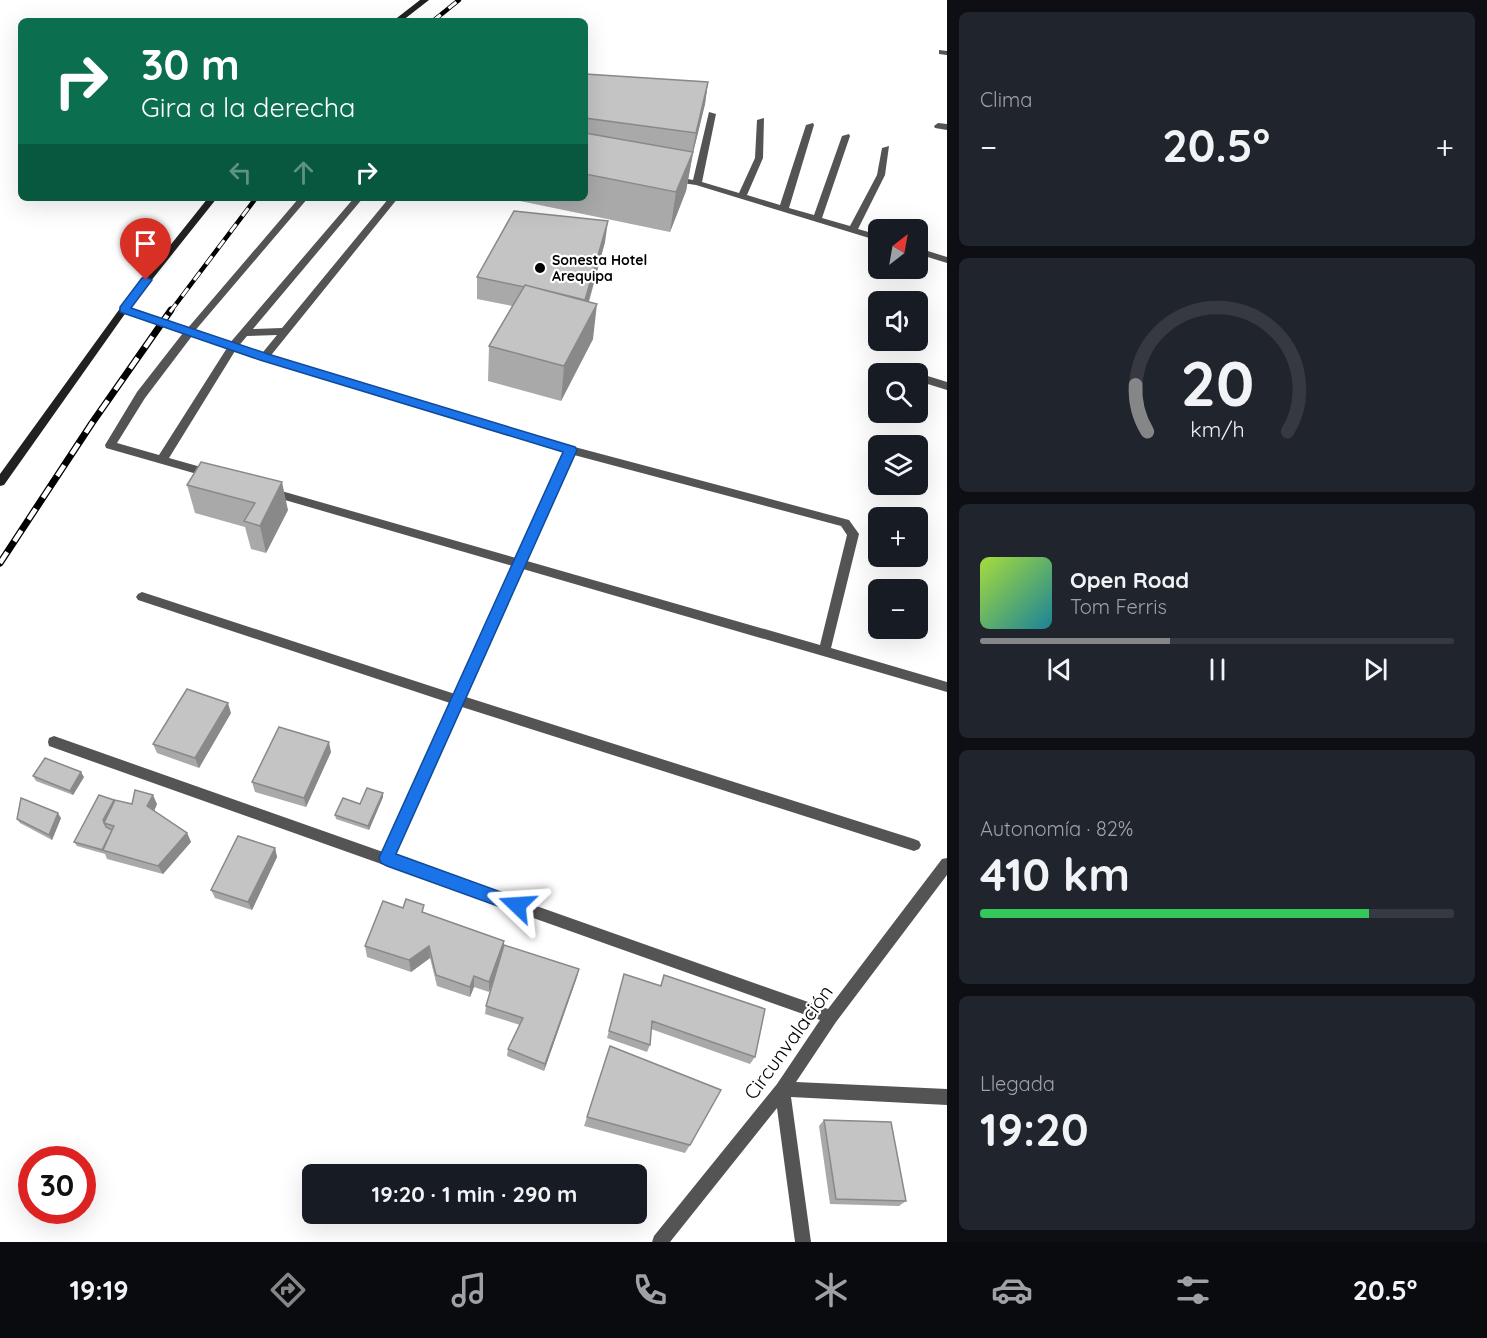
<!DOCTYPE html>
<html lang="es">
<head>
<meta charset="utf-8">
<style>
  :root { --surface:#171b24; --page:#20242c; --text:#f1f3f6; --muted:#9ea1a6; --line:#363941; --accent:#858687 }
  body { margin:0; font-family:Quicksand,sans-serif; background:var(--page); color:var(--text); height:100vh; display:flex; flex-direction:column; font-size:22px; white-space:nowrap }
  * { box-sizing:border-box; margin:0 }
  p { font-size:20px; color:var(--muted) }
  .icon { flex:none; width:33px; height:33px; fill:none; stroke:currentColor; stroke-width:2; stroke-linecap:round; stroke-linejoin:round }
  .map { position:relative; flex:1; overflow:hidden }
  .sheet { display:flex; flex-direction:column; gap:12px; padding:12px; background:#0d0f14; width:540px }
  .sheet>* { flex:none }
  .guide { position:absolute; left:18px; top:18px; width:570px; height:183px; border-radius:9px; box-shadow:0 6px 24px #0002; background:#0b6e4f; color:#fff; overflow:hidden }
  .needle { width:39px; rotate:31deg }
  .buttons { position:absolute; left:868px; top:219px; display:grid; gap:12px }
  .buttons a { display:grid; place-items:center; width:60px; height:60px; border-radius:9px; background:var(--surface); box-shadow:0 6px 24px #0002; font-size:30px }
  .speed { position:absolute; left:18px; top:1146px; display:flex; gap:12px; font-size:30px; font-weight:700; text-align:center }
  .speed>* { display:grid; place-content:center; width:78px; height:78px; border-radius:50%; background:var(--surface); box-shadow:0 6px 24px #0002; line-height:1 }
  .speed .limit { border:9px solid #d22; background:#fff; color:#111 }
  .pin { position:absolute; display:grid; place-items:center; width:51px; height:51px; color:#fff; margin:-62px -26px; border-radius:50% 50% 50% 0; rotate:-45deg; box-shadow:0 0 6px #0007 }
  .pin .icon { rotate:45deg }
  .me { position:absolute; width:66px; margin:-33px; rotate:290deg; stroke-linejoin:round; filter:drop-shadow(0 0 4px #0008) }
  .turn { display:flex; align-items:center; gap:21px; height:126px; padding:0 24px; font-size:27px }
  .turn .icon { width:78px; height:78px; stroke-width:2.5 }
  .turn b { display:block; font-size:42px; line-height:51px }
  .lanes { display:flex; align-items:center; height:57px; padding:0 24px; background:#0003; justify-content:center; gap:30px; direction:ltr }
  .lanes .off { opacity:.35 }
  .big { font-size:45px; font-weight:700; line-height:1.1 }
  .sheet .tile { flex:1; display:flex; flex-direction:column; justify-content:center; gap:9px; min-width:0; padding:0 21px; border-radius:9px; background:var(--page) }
  .sheet .dial { align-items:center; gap:0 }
  .dial svg { height:156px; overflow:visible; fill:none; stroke:var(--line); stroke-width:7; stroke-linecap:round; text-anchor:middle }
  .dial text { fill:var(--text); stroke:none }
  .song { display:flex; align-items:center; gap:18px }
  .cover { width:72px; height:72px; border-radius:9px; background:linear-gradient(135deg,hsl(80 70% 55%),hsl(190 70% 35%)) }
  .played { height:6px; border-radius:3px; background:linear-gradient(90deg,var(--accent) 40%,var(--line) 40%) }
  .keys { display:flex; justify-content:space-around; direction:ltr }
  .heat { display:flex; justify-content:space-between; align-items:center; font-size:33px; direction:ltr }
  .charge { height:9px; border-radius:4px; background:linear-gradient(90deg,#34c759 82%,var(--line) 0) }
  .trip { position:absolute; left:302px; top:1164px; width:345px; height:60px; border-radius:9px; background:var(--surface); box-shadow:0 6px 24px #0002; font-weight:700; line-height:60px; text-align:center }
  .tabs { display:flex; height:96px; justify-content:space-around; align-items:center; background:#090b0e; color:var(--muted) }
  .tabs .icon { width:42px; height:42px }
  .tabs .current { color:var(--accent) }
  .tabs b { font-size:27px; color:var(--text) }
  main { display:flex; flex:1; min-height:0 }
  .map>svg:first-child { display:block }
</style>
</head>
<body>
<main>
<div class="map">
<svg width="947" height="1242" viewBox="0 0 947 1242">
  <rect width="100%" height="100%" fill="#fff"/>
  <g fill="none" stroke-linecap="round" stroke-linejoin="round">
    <path fill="#545454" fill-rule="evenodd" d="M939,50L947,51V55L939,54Z
      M709,112L716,114L702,182L739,193L755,158L757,120L764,118L763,158L747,195L780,205L806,125L813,123L814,125L789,208L814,215L842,136L849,134L850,136L822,218L850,226L877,175L882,148L889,146L885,175L858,229L879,235V241L696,185L669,181V177L672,176L693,180Z
      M938,123L947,124V130L935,128L934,126Z
      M299,198H308L193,333H187V329Z
      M354,198H363L253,329L282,328L389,198H398L268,359H260L259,357L277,335L247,336L237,348H229V344Z
      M918,248L947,257V263L918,254Z
      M893,367L909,372L910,374L889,372L888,370Z
      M918,373L947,382V390L918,381Z"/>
    <path fill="#545454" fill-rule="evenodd" d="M124,306L268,355L571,446L849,520L859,534L831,648L947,682V692L523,569L466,697L914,839L919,841L921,845L919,849L914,851L462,707L395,856L828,1009L942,859L947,858V875L836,1022L796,1082L947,1089V1105L791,1097L811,1242H795L777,1108L670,1242H652L654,1236L777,1084L820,1020L49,746L48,742L49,738L54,736L383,852L450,703L138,600L136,597L138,594L142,592L455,694L513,566L271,496L265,492L271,488L516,558L565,452L235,351L169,458L215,471L216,474L215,477L211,478L106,448L105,445L137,392L183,333L121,311L119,309ZM192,336L227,348L159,455L117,443L145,398ZM574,455L841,526L847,535L820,645L527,561Z"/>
    <path fill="#212121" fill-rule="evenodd" d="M420,0H429L402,21H393Z
      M208,198H217L127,311L4,485L0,486V474L121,307Z"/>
    <defs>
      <path id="rail-far1" d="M433,21L459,0
        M170,312L256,198"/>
      <path id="rail" d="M0,563L92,423L171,310"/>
    </defs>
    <use href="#rail-far1" stroke="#000" stroke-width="4.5"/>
    <use href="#rail" stroke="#000" stroke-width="7"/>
    <use href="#rail-far1" stroke="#fff" stroke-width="3" stroke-dasharray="10" stroke-linecap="butt"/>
    <use href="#rail" stroke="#fff" stroke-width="4.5" stroke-dasharray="13" stroke-linecap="butt"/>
  </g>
  <path fill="#a9a9a9" d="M585,74L708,82L705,104L693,153L686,191L670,232L520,201V198H585Z
    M605,242L589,302L593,339L561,401L488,381L489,346L512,306L477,299V277Z
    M187,485L288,510L266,553L251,549L245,527L195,513Z
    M231,713L199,768L157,753L153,744Z
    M331,752L306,807L255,792L252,782Z
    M33,776L84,777L73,795L36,781Z
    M383,793V797L369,830L336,819L335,815Z
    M114,800L115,801L132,804H157L154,811L187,833L191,842L163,874L107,859L105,854L77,846L74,842Z
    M61,818L52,840L20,823L17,819Z
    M275,848L277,857L252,910L215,898L211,890Z
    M403,908L425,913L504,941V945L579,969L577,977L544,1071L507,1056L508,1049L520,1025L485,1014L486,1006L495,977L489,992L474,987L470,997L437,986L430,958L411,972L367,957L365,946Z
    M624,974L660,986L664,975L755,1057L750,1064L651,1029L650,1045L647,1052L607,1038Z
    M610,1046L690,1145L685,1153L584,1126Z
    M824,1120L906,1201L899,1206L830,1204L819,1126Z"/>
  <path fill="#898989" d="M708,82L705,104L693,153L686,191L670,232L676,192L692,152L696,133Z
    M608,221L605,242L583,321L585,300Z
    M597,304L593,339L561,401L564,366Z
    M282,482L288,510L266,553L260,526Z
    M228,703L231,713L199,768L195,758Z
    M329,742L331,752L306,807L304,798Z
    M81,772L84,777L73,795L70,791Z
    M383,793V797L369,830L368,826Z
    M153,795L157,804L152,816L147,806Z
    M114,800L116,804L104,823L103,820Z
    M58,813L61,818L52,840L49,835Z
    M187,833L191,842L163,874L158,866Z
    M275,848L277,857L252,910L248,902Z
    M504,941V953L489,992V982Z
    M429,946L430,958L411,972L409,960Z
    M579,969L577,977L544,1071L545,1064Z
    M474,976V987L470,997V987Z"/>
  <path fill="#c4c4c4" stroke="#898989" stroke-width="1.5" d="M585,74L708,82L696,133L585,118Z
    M585,133L693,152L676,192L585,174Z
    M514,211L608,221L585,300L525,285L524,287L477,277Z
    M525,285L597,304L564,366L489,346Z
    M201,462L282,482L260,526L244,521L255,503L187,485Z
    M187,689L228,703L195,758L153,744Z
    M279,727L329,742L304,798L252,782Z
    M45,758L81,772L70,791L33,776Z
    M367,788L383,793L368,826L335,815L343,798L360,804Z
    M135,790L153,795L147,806L187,833L158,866L102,850L114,826L104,823L115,800L132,804Z
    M99,795L114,800L103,820L106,827L112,830L103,850L74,842Z
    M21,798L58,813L49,835L17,819Z
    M238,836L275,848L248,902L211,890Z
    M406,899L424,905L422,912L504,941L489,982L474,976L470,987L436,975L429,946L409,960L365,946L383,901L403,908Z
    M504,945L579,969L545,1064L508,1049L523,1018L486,1006Z
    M624,974L661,986L664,975L765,1009L755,1057L652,1021L650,1045L609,1031Z
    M610,1046L721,1090L690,1145L587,1117Z
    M824,1120L891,1122L906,1201L836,1199Z"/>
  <path fill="#1a73e8" stroke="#114b97" stroke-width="1.5" d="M146,277L152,280L131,308L268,354L575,447L577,450L396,854L523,900L525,905L523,911L517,913L387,866L381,863L379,858L563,452L260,360L120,312V307L142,278Z"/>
  <circle fill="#000" stroke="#fff" stroke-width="2" cx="540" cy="268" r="6"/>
  <g text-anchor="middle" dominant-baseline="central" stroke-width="4.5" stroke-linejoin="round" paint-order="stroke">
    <g font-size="14" font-weight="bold" fill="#000" stroke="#fff" text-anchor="start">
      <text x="552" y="260">Sonesta Hotel<tspan x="552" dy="16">Arequipa</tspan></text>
    </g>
    <g font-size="20" fill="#000" stroke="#fff">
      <text transform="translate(788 1042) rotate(-54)">Circunvalación</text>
    </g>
  </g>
</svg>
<div class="buttons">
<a><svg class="needle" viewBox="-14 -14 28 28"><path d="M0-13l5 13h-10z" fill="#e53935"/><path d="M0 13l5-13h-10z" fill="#9ea1a6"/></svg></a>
<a><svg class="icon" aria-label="sound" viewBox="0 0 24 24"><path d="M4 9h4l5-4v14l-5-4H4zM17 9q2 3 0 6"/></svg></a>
<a><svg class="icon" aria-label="search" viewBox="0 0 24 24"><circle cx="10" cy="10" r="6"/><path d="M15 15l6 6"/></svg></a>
<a><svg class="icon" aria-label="layers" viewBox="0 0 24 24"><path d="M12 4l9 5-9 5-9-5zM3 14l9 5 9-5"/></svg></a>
<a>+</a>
<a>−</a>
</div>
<div class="speed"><div class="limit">30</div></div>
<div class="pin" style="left:146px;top:280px;background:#d93025"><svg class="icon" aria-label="arrive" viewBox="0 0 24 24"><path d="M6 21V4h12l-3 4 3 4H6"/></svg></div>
<svg class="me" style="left:517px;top:905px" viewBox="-20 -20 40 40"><path d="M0-17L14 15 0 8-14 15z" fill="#1a73e8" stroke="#fff" stroke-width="4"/></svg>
<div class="trip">19:20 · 1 min · 290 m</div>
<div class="guide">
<div class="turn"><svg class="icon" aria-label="right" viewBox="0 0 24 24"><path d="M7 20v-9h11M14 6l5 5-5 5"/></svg><div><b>30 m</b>Gira a la derecha</div></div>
<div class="lanes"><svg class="icon off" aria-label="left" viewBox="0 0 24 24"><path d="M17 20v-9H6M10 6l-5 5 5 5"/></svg><svg class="icon off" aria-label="ahead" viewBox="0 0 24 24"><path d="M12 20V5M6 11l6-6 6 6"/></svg><svg class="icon" aria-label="right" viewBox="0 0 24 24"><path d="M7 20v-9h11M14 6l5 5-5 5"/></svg></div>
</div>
</div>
<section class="sheet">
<div class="tile"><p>Clima</p>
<div class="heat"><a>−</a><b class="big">20.5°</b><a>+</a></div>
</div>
<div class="tile dial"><svg viewBox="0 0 100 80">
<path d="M14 69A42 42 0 1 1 86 69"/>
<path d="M14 69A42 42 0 0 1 8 45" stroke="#858687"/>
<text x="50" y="56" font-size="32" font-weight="700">20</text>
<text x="50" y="72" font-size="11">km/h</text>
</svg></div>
<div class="tile">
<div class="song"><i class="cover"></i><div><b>Open Road</b><p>Tom Ferris</p></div></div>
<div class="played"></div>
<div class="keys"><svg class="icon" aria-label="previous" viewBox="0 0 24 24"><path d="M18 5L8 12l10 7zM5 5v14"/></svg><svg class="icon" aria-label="pause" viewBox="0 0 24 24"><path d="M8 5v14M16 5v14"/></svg><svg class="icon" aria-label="next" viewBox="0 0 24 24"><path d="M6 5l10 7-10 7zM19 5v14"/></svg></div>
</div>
<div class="tile"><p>Autonomía · 82%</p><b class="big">410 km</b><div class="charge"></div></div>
<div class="tile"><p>Llegada</p><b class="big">19:20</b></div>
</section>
</main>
<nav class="tabs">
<b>19:19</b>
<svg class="icon current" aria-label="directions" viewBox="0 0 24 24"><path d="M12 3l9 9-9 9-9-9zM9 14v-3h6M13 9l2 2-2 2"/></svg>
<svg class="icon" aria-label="music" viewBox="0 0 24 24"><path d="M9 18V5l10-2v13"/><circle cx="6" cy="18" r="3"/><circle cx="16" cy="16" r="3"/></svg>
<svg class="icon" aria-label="phone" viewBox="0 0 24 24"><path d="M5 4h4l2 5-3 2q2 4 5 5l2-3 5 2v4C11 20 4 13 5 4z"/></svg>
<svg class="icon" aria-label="climate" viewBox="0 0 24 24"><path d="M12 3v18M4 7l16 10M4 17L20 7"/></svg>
<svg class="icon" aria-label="car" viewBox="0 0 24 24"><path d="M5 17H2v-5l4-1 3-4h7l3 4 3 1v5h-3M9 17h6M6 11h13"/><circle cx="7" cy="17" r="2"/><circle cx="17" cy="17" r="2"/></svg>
<svg class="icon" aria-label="filters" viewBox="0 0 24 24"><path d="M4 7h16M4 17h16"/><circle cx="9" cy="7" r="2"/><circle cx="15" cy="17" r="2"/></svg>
<b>20.5°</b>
</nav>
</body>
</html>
